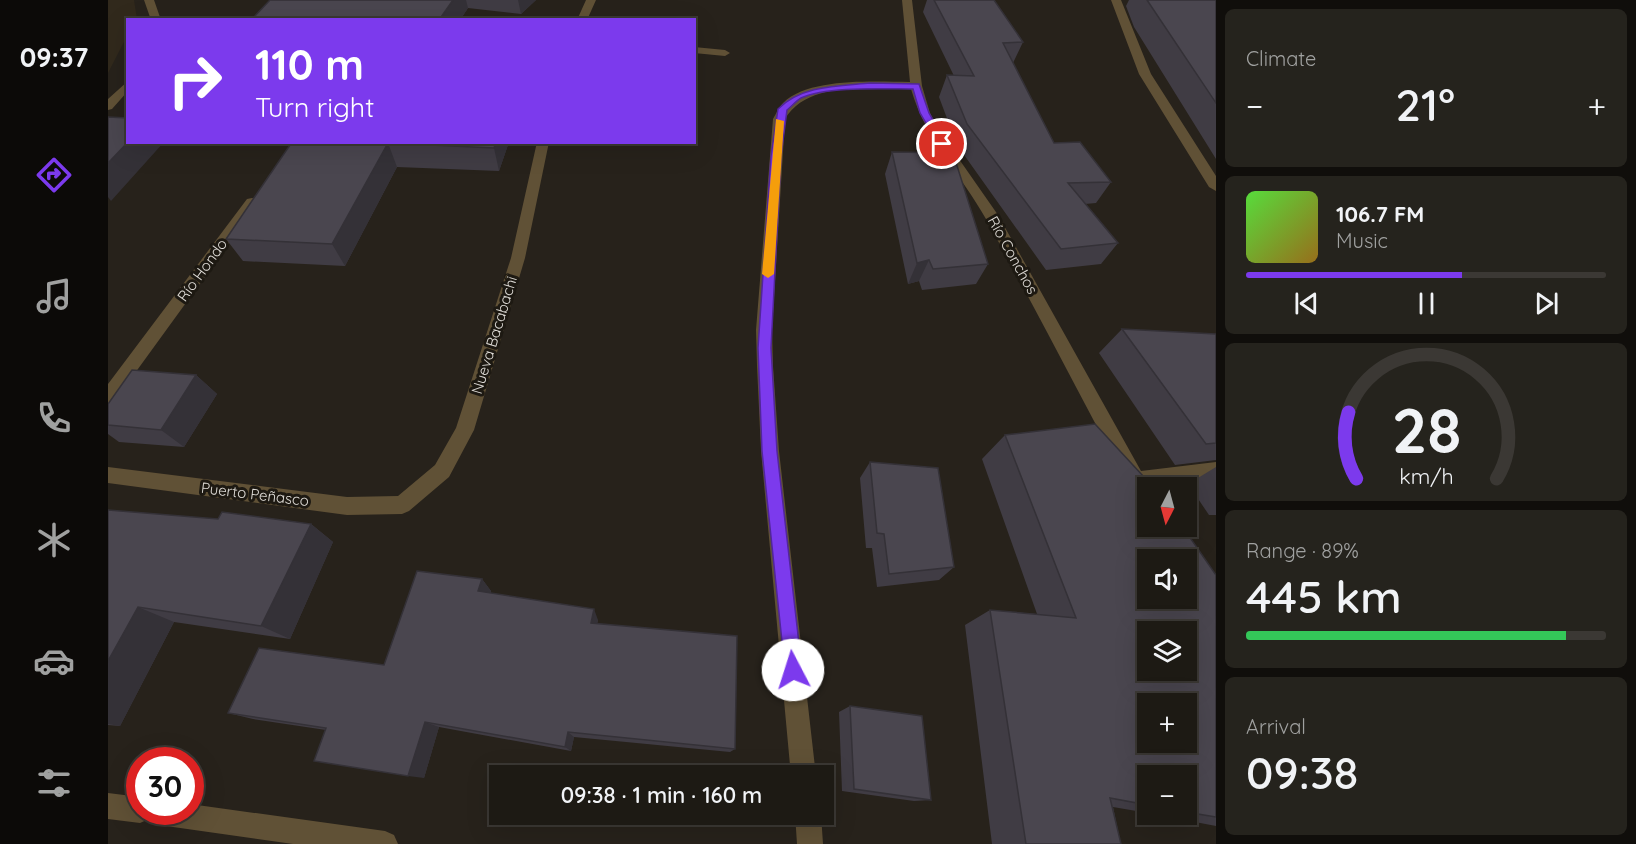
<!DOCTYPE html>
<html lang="en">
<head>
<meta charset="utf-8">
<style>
  :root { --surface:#1d1a14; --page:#25231d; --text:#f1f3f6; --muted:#a0a1a0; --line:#3b3834; --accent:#7c3aed }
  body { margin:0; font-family:Quicksand,sans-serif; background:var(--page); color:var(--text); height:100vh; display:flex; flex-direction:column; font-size:22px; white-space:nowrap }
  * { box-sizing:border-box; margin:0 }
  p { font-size:20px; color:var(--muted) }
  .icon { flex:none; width:33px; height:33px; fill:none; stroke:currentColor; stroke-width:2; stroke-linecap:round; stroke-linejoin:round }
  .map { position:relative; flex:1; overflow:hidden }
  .panel { display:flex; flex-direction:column; gap:9px; padding:9px; background:#100e0b; width:420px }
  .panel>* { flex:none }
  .banner { position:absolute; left:18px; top:18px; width:570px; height:126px; border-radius:0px; box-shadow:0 6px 24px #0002,0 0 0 2px var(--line); background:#7c3aed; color:#fff; overflow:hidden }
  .needle { width:39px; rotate:186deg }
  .fabs { position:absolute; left:1029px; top:477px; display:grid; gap:12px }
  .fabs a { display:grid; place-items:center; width:60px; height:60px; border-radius:0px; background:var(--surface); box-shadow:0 6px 24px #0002,0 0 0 2px var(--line); font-size:30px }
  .speed { position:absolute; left:18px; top:747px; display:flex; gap:12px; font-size:30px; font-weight:700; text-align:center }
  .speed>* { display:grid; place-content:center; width:78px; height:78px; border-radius:50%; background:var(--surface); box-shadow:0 6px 24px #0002,0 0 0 2px var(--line); line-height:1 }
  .speed .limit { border:9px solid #d22; background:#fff; color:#111 }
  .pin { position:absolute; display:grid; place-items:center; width:51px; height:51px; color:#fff; margin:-26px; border:3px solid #fff; border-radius:50%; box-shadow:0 2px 6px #0007 }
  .me { position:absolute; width:66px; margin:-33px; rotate:355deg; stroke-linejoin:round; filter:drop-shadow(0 0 4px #0008) }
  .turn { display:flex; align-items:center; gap:21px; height:126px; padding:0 30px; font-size:27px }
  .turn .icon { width:78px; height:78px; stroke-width:2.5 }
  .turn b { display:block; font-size:42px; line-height:51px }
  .big { font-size:45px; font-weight:600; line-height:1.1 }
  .panel .widget { flex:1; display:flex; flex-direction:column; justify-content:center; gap:9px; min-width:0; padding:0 21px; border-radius:9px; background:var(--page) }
  .panel .dial { align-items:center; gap:0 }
  .dial svg { height:156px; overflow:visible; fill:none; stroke:var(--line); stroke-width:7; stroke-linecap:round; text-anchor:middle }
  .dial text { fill:var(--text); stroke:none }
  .song { display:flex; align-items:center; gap:18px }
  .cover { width:72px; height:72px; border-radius:9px; background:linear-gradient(135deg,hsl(110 70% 55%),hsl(40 70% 35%)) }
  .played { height:6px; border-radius:3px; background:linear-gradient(90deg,var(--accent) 60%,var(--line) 60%) }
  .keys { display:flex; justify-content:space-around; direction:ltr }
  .heat { display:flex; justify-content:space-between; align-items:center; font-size:33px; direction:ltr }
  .charge { height:9px; border-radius:4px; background:linear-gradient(90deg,#34c759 89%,var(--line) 0) }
  .trip { position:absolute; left:381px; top:765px; width:345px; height:60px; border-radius:0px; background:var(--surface); box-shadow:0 6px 24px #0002,0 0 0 2px var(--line); font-weight:600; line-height:60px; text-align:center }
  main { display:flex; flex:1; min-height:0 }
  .tabs { display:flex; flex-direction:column; width:108px; justify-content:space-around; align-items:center; background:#0c0a08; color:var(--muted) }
  .tabs .icon { width:42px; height:42px }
  .tabs .on { color:var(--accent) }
  .tabs b { font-size:27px; color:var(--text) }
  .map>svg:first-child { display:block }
</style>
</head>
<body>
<main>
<nav class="tabs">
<b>09:37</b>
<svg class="icon on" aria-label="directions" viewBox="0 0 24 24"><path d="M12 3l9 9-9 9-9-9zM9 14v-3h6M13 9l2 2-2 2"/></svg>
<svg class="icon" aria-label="music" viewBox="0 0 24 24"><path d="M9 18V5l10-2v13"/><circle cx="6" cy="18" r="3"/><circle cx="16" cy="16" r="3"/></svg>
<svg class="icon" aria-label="phone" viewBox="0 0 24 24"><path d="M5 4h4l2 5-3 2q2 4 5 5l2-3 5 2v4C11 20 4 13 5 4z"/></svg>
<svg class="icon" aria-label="climate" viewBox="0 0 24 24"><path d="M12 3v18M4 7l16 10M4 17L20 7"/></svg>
<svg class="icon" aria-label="car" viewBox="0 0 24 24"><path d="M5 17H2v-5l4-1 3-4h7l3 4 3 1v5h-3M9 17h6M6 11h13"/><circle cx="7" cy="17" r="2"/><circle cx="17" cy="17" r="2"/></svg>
<svg class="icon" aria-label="filters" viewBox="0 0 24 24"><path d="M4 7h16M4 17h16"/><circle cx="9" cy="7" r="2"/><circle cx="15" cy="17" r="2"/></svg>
</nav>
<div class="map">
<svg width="1108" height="844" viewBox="0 0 1108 844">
  <rect width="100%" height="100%" fill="#27221b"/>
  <path fill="#31291c" d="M0,0H26L29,19L20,20L19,36L0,73Z"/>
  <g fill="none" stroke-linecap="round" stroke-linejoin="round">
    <path fill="#605136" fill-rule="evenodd" d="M36,0H46L53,20H43Z
      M478,0H488L479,20H469Z
      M794,0H804L814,86L822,113L830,129L890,215L1033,471L1108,462V478L1040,488V512L1033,509C981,413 931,315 878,219C853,174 818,141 803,89C764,89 700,80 677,119L664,330L665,366L671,451L708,776H683L653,451L649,366L648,330L665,119C668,114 671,107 675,103C702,77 767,82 802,82Z
      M1003,0H1013L1043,74L1108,176V191L1101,187L1031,74Z
      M586,47L617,50L622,53L617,56L586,53Z
      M20,81V91L4,109L0,110V99Z
      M429,142H441L417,258L366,430L341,477L301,511L294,514L239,515L0,483V467L239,497L290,496L327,465L348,428L403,258Z
      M144,198L149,199L151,202L149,205L6,402L0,404V384L139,199Z
      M0,793L32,797V812H82V804L277,831L286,835L290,844H185L51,825L41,819L32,823L0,819Z
      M687,814H713L715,844H689Z"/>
  </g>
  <path fill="#403c44" d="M162,0H428L413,14L360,8L352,20H143Z
    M819,0H886L915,42L905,63L946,143L1003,182L988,203L977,204L1010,243L993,264L938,270L849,145L831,97L839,75L846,76L815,12Z
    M1021,0H1108V159L1026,27L1018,6Z
    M184,142H401L391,171L289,167L237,266L135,261L118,239Z
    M784,152L880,264L868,284L814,290L811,281L800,284L777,174Z
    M1014,329L1108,334V460L1067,465L991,353Z
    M88,375L109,394L76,447L11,442L0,434V404Z
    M897,435L1108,575V826L1045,814H1078V776H1040V813L1005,807L1013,844H884L857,625L882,610L929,614L874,459Z
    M762,462L846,567L831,580L769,587L764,548H758L752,478Z
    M1108,467V515H1101L1080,484Z
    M0,510L110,519L203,524L225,542L182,639L66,622L12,726L0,725Z
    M374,579L383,591V593L490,620L489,624L627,749L622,752L466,737L463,751L331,727L316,778L218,730L145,719L120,713L276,665Z
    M742,706L823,800L806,801L734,791L731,712Z"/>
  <path fill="#343137" d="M345,0H358L360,8L352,20H331Z
    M410,0H428L413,14Z
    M20,142H56L3,201L0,197V163Z
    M388,142H401L391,171L386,148Z
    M280,143L289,167L237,266L224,244Z
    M821,260L811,281L800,284L809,263Z
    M88,375L109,394L76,447L53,430Z
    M203,524L225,542L182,639L153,626Z
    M374,579L383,591L380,603L370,591Z
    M30,607L66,622L12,726L0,724V661Z
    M486,609L490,620L487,633L483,623Z
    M317,722L331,727L316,778L300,776Z
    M460,732L466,737L463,751L457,747Z"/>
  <path fill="#4a464f" stroke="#343137" stroke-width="1.5" fill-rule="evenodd" d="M162,0H345L331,20H143Z
    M826,0H886L915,42L895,43L946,143L972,142L1003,182L960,183L1010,243L953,249L859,124L839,75L866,76Z
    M1039,0H1108V103L1041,3Z
    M0,117L20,118V142L0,163Z
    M184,142H388L386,148L280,143L224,244L118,239Z
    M784,152L845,153L880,264L825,269L821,260L809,263Z
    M1014,329L1108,334V443L1098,444Z
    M24,370L88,375L53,430L0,425V404Z
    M987,424L1036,477H1039L1047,488H1040V526H1074L1108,575V817L1078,812V776H1040V805L1002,798L1013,844H918L882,610L968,618L897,435ZM1040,560H1078V598H1040ZM1040,632H1078V670H1040ZM1040,704H1078V742H1040Z
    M762,462L830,468L846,567L781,574L776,534L769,533Z
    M0,510L110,519L114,512L203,524L153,626L30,607L0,661Z
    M309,571L374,579L370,591L486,609L483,623L629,636L627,749L460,732L457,747L317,722L300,776L206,761L218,728L120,713L151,648L276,665Z
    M742,706L814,716L823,800L746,789Z"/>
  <path fill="#7c3aed" stroke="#51269a" stroke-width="1.5" d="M762,83L811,84L821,113L839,144L834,146L830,144L812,113L805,89C776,89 719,86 693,98C688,101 683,107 679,110L673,156L663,348L669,451L694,670L691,677L685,679L679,677L677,670L654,451L650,348L663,156L670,109C693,85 731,86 762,83Z"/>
  <path fill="#f59e0b" d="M668,119L676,121L666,274L660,278L654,274Z"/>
  <g text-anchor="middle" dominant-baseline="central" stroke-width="6" stroke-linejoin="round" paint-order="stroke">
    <g font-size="15" fill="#e0ddd8" stroke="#1d1912">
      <text transform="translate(905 255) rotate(61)">Río Conchos</text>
      <text transform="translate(94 270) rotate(-54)">Río Hondo</text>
      <text transform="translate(386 335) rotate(-73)">Nueva Bacabachi</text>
      <text transform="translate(147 494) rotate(7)">Puerto Peñasco</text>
    </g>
  </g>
</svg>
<div class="fabs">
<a><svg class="needle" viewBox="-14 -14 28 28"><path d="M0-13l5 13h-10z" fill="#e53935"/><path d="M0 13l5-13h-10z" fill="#a0a1a0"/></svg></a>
<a><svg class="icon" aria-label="sound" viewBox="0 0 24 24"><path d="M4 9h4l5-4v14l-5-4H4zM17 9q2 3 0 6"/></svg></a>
<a><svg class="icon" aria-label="layers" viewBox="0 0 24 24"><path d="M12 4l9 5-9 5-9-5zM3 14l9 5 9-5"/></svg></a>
<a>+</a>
<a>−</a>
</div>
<div class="speed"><div class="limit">30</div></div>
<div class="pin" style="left:834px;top:144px;background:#d93025"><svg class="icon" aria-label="arrive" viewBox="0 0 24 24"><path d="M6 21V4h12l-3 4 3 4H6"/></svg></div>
<svg class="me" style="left:685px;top:670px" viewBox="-20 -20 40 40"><circle r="19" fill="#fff"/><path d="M0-13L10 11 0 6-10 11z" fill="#7c3aed"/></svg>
<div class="trip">09:38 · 1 min · 160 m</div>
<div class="banner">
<div class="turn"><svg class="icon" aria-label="right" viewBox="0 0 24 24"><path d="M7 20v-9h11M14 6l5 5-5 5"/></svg><div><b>110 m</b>Turn right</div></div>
</div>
</div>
<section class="panel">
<div class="widget"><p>Climate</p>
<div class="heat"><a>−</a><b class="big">21°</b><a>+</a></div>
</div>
<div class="widget">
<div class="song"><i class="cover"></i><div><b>106.7 FM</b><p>Music</p></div></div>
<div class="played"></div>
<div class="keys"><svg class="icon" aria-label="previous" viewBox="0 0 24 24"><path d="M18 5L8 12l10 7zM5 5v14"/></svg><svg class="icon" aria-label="pause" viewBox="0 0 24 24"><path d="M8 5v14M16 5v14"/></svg><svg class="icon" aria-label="next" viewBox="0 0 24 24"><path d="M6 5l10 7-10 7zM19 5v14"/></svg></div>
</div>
<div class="widget dial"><svg viewBox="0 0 100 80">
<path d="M14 69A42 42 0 1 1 86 69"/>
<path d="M14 69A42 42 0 0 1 10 35" stroke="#7c3aed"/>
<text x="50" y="56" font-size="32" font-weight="700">28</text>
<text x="50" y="72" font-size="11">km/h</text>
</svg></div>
<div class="widget"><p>Range · 89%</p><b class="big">445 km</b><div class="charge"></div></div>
<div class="widget"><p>Arrival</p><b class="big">09:38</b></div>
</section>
</main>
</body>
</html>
